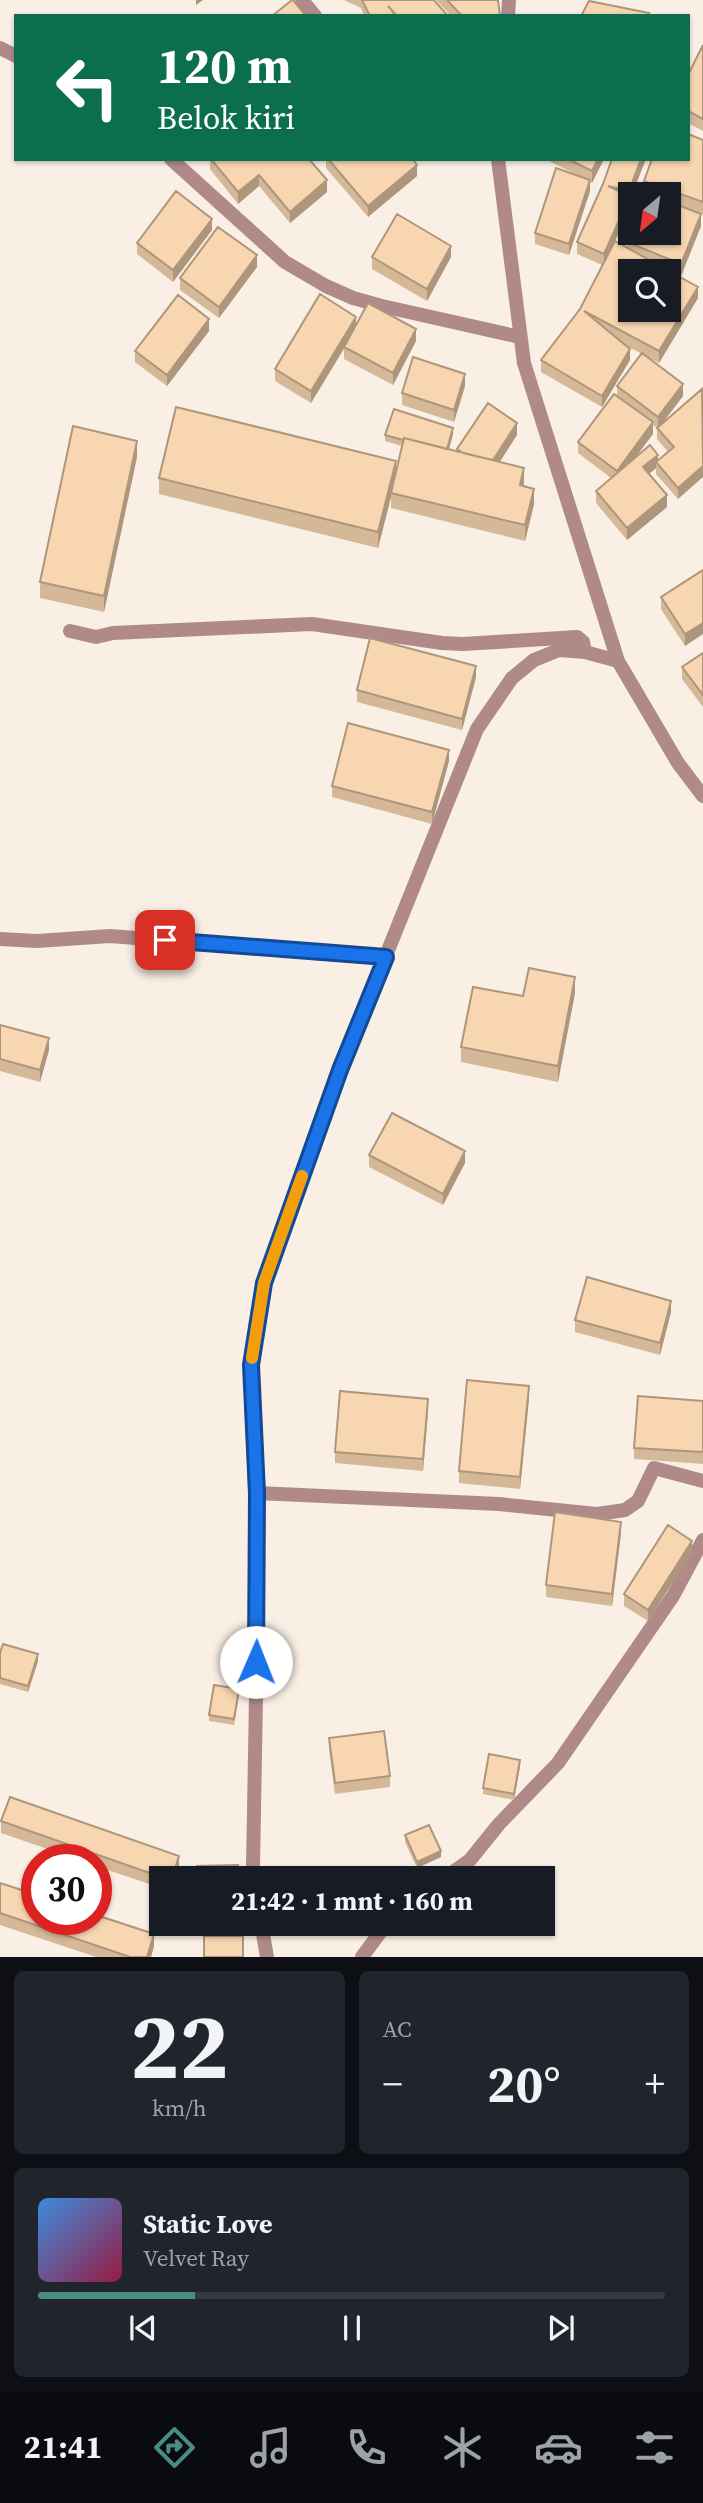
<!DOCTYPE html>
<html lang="id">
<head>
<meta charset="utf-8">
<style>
  :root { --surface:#171b24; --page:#20242c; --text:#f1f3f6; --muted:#9ea1a6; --line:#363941; --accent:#488d85 }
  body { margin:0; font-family:"Source Serif 4",serif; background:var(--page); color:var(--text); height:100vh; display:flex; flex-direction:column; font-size:26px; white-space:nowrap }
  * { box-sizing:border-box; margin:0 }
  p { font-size:23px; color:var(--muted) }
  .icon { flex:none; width:38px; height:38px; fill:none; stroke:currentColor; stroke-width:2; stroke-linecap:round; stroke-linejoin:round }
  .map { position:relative; height:1957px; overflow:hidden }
  .panel { display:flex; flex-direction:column; gap:14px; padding:14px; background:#0d0f14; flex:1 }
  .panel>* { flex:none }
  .hud { position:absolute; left:14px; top:14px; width:676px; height:147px; border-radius:0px; box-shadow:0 2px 5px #0004; background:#0b6e4f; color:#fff; overflow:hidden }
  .needle { width:46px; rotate:209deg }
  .tools { position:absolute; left:618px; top:182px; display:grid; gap:14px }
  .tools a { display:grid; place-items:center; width:63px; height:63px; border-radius:0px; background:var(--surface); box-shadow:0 2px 5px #0004; font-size:35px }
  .speed { position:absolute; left:21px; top:1844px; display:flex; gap:14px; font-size:35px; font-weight:700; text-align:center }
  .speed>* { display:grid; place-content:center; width:91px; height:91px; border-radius:50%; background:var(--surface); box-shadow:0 2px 5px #0004; line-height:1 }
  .speed .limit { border:10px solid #d22; background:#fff; color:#111 }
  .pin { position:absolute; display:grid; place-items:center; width:60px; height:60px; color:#fff; margin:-30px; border-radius:14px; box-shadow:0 4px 10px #0006 }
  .me { position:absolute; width:77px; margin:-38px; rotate:1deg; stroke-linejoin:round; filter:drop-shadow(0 0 5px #0008) }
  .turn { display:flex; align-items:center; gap:24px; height:147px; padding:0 28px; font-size:32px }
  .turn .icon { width:91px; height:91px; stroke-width:2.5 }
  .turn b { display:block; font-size:49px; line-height:60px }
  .big { font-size:52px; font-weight:700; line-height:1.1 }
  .panel .tile { flex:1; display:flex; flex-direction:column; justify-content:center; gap:10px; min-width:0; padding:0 24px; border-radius:10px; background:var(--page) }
  .panel .dial { align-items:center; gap:0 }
  .dial b { font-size:91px; line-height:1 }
  .song { display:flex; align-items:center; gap:21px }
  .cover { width:84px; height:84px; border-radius:10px; background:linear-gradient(135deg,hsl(210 70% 55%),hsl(340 70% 35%)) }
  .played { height:7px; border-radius:4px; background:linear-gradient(90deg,var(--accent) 25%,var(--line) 25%) }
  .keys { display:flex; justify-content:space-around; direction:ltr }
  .heat { display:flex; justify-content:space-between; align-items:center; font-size:38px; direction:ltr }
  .panel .tiles { flex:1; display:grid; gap:14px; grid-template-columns:1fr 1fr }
  .tile:last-child { grid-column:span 2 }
  .trip { position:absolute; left:149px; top:1866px; width:406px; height:70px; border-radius:0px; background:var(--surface); box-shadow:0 2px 5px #0004; font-weight:700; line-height:70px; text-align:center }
  .dock { display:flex; height:112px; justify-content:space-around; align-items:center; background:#090b0e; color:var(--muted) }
  .dock .icon { width:49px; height:49px }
  .dock .selected { color:var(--accent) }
  .dock b { font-size:32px; color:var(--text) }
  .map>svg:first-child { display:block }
</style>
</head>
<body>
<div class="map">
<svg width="703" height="1957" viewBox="0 0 703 1957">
  <rect width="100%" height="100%" fill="#faefe5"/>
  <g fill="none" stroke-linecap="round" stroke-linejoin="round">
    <path stroke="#b08a89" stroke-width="14" d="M70,631L96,637L113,633L312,624L442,643L463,644L577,637L583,642L585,652
      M0,939L37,941L110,936L386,957"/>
    <path stroke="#b08a89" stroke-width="14" d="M302,0L315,16
      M508,16L509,0
      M0,48L16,56
      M171,159L285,262L326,286L353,298L382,306L520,337
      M498,159L524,363L618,661L678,763L703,796
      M257,1493L499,1504L597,1514L625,1510L638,1501L654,1468L703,1481
      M254,1878L253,1867L258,1585L251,1365L264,1283L340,1070L477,729L512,678L534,660L559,650L585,652L618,661
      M445,1878L470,1860L499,1824L558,1763L673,1596L703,1540
      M261,1923L267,1957
      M362,1957L387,1923"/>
  </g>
  <path fill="#d5b898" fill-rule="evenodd" d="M344,0H434L448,16H364L361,8Z
    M436,0H498L500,16H451Z
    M703,45V131L688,123V75Z
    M703,140V214L684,207L701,226L681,276L669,271L698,298L659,363L646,356L683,396L663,422L702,389L678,499L656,474V468L649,474L667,507L627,540L596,503V491L611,478L578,453V442L617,397V386L642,354L627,346L630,360L602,407L541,372V360L580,309L602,265L577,254V242L603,184L646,159L632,194H630V207L615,241L627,247V242L668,233V194H648L644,193V181ZM653,425L657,428V439L668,452L658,461L634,458L653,434Z
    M210,159H309L327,192L290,223L259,186L238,204L210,169Z
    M326,159H413L417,176L368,217L326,168Z
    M545,159H604L592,183L590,182V191L569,255L535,244V233L577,175Z
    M212,230L173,282L137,254V243Z
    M372,257H451L427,301L372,269Z
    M257,267L219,318L180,290V278Z
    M356,324L416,341L393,385L344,359V349L311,403L275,381V369Z
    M209,331L167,386L135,362V351Z
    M465,386L454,422L402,405V393Z
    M453,434L449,449L457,451V449L517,435L500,462L524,483L523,486L534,504L525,541L391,508V497L378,548L159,494V478L396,472L402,446L385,441V435Z
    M137,457L104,612L40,598V582Z
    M703,570L685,646L661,609V597Z
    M703,653V707L682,679V667Z
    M476,677L462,730L357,702V690Z
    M449,761L432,824L332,797V786Z
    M575,993L558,1082L461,1062V1047L523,996Z
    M0,1025L49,1050L40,1082L0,1071Z
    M369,1155L465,1163L443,1205L369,1167Z
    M671,1312L660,1355L575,1332V1320Z
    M529,1398L520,1489L459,1483V1471Z
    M703,1401V1464L634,1459V1448Z
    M428,1411L423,1471L335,1463V1452Z
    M621,1533L612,1606L546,1597V1585Z
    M692,1552L648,1621L624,1606V1594Z
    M0,1653L38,1661L28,1692L0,1684Z
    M239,1695L234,1725L209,1721V1715Z
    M329,1738L390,1776V1787L335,1794L329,1750Z
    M520,1766L514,1800L483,1794V1788Z
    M1,1821L179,1868L176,1878H161V1888L96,1866V1860H80L1,1833Z
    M405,1835L441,1857L417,1868L405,1842Z
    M0,1883L154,1946L151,1957H96L0,1925Z
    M199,1923H241V1928L200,1930Z"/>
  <path fill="#ae967c" d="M196,0H203L196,5Z
    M598,159H604L592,183V171Z
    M641,159H646L632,194H630V207L604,266V254L629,199V191Z
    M417,165V176L368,217V206Z
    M259,175V186L238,204V192Z
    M327,180V192L290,223V212Z
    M590,180V191L569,255V244Z
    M701,214V226L681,276V264Z
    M212,219V230L173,282V270Z
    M451,246V257L427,301V289Z
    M257,255V267L219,318V307Z
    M698,287V298L659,363V351Z
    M356,317V328L311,403V391Z
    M209,319V331L167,386V375Z
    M416,329V341L393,385V373Z
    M630,349V360L602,407V396Z
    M465,374V386L454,422V410Z
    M683,384V396L658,429V417Z
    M653,422V434L617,482V471Z
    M517,423V435L491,475V464Z
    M453,428V434L446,460V454Z
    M137,441V457L104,612V596Z
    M658,455V465L656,462V468L643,479V467Z
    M396,461V477L391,493V497L378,548V532Z
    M703,466V477L678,499V488Z
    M524,468V483L520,501V485Z
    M534,489V504L525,541V525Z
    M667,495V507L627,540V528Z
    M703,623V634L685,646V634Z
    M476,666V677L462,730V719Z
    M449,750V761L432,824V812Z
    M575,977V993L558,1082V1066Z
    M49,1038V1050L40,1082V1070Z
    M465,1151V1163L443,1205V1194Z
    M671,1301V1312L660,1355V1343Z
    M529,1386V1398L520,1489V1477Z
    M428,1399V1411L423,1471V1459Z
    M621,1522V1533L612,1606V1594Z
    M692,1541V1552L648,1621V1610Z
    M38,1654V1661L28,1692V1686Z
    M520,1760V1766L514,1800V1794Z
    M441,1851V1857L417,1868V1862Z
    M179,1856V1868L176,1878H172Z
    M154,1934V1946L151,1957H147Z"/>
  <path fill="#f8d6b1" stroke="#ae967c" stroke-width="2" fill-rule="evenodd" d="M292,0H293L306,16H272Z
    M362,0H434L448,16H397L388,6L396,16H370Z
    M447,0H498L500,16H462Z
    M589,1L649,13L647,16H581Z
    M703,45V119L688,111V75Z
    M688,134L703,140V202L644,181L652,159H688Z
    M211,159H309L327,180L290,212L259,175L238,192Z
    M328,159H413L417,165L368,206Z
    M568,159H598L592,171Z
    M612,159H641L629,191L608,186L630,196L604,254L577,242L603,184Z
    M556,168L590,180L569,244L535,233Z
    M176,191L212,219L173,270L137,243Z
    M668,201L701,214L681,264L627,242L630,233H668Z
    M397,214L451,246L427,289L372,257Z
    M218,227L257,255L219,307L180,278Z
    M615,241L698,287L659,351L584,311L630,349L602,396L541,360L580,309ZM630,271H668V310H630Z
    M320,294L356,317L311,391L275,369Z
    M178,295L209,319L167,375L135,351Z
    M368,303L416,329L393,373L344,347Z
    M642,353L683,384L658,417L617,386Z
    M413,357L465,374L454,410L402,393Z
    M702,389L703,466L678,488L656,462L674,447L657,428Z
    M614,394L653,422L617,471L578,442Z
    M488,403L517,423L493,460L463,453L457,449Z
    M176,407L396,461L378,532L159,478Z
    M394,409L453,428L447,449L404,438L403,440L385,435Z
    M73,426L137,441L104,596L40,582Z
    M404,438L524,468L520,485L534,489L525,525L391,493Z
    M650,445L658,455L643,467L667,495L627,528L596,491Z
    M703,570V623L685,634L661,597Z
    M370,638L476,666L462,719L357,690Z
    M703,653V695L682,667Z
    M348,723L449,750L432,812L332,786Z
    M529,968L575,977L558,1066L461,1047L473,987L523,996Z
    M0,1025L49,1038L40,1070L0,1059Z
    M392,1113L465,1151L443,1194L369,1155Z
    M587,1277L671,1301L660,1343L575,1320Z
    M467,1380L529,1386L520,1477L459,1471Z
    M340,1391L428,1399L423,1459L335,1452Z
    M638,1396L703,1401V1452L634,1448Z
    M555,1512L621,1522L612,1594L546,1585Z
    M668,1525L692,1541L648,1610L624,1594Z
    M3,1644L38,1654L28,1686L0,1678V1653Z
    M214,1685L239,1689L234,1719L209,1715Z
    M384,1731L390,1776L335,1783L329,1738Z
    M489,1754L520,1760L514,1794L483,1788Z
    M10,1797L179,1856L172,1878H164L1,1821Z
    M429,1825L441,1851L417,1862L405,1835Z
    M238,1865V1878H198L197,1866Z
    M0,1883L37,1895V1920H96V1915L154,1934L147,1957H130L0,1913Z
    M204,1936H243V1957H204Z"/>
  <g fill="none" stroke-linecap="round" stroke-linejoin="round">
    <defs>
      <path id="route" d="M165,940L386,957L340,1070L264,1283L251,1365L257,1493L256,1662"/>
    </defs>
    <use href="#route" stroke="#114b97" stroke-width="18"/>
    <use href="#route" stroke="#1a73e8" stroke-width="12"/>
    <path stroke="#f59e0b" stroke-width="12" d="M252,1358L264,1283L302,1176"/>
  </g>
</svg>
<div class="tools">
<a><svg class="needle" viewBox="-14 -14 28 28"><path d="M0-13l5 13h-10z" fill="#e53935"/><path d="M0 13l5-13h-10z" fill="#9ea1a6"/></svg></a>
<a><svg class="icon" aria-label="search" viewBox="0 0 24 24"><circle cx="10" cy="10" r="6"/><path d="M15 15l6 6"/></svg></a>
</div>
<div class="speed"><div class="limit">30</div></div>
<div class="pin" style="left:165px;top:940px;background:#d93025"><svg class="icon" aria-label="arrive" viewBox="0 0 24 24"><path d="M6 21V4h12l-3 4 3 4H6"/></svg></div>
<svg class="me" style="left:256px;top:1662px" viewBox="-20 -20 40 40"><circle r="19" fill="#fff"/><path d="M0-13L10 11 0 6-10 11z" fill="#1a73e8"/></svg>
<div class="trip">21:42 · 1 mnt · 160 m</div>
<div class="hud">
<div class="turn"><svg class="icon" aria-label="left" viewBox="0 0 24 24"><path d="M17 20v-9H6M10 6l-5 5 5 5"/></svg><div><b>120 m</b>Belok kiri</div></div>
</div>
</div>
<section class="panel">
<div class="tiles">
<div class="tile dial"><b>22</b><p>km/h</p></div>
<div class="tile"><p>AC</p>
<div class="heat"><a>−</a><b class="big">20°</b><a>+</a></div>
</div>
<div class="tile">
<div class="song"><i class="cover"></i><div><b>Static Love</b><p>Velvet Ray</p></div></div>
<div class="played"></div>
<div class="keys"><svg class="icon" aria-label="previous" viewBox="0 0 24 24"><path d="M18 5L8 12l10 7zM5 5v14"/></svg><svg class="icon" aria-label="pause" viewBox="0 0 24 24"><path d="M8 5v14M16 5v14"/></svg><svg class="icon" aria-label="next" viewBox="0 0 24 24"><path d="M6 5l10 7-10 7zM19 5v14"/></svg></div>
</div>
</div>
</section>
<nav class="dock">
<b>21:41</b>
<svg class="icon selected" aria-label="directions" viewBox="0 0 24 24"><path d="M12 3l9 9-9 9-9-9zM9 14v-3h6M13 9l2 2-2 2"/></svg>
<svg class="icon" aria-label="music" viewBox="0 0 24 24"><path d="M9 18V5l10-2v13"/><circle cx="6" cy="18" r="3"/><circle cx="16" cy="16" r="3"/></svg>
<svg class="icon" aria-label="phone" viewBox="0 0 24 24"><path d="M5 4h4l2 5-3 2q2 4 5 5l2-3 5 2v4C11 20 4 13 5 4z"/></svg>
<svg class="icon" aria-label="climate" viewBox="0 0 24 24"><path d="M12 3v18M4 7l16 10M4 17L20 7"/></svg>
<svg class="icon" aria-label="car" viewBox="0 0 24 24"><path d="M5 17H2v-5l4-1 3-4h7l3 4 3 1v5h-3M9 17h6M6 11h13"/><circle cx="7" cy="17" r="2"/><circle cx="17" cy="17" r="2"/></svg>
<svg class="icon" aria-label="filters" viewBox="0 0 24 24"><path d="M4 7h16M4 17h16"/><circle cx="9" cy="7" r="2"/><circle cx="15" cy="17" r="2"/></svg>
</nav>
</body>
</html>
